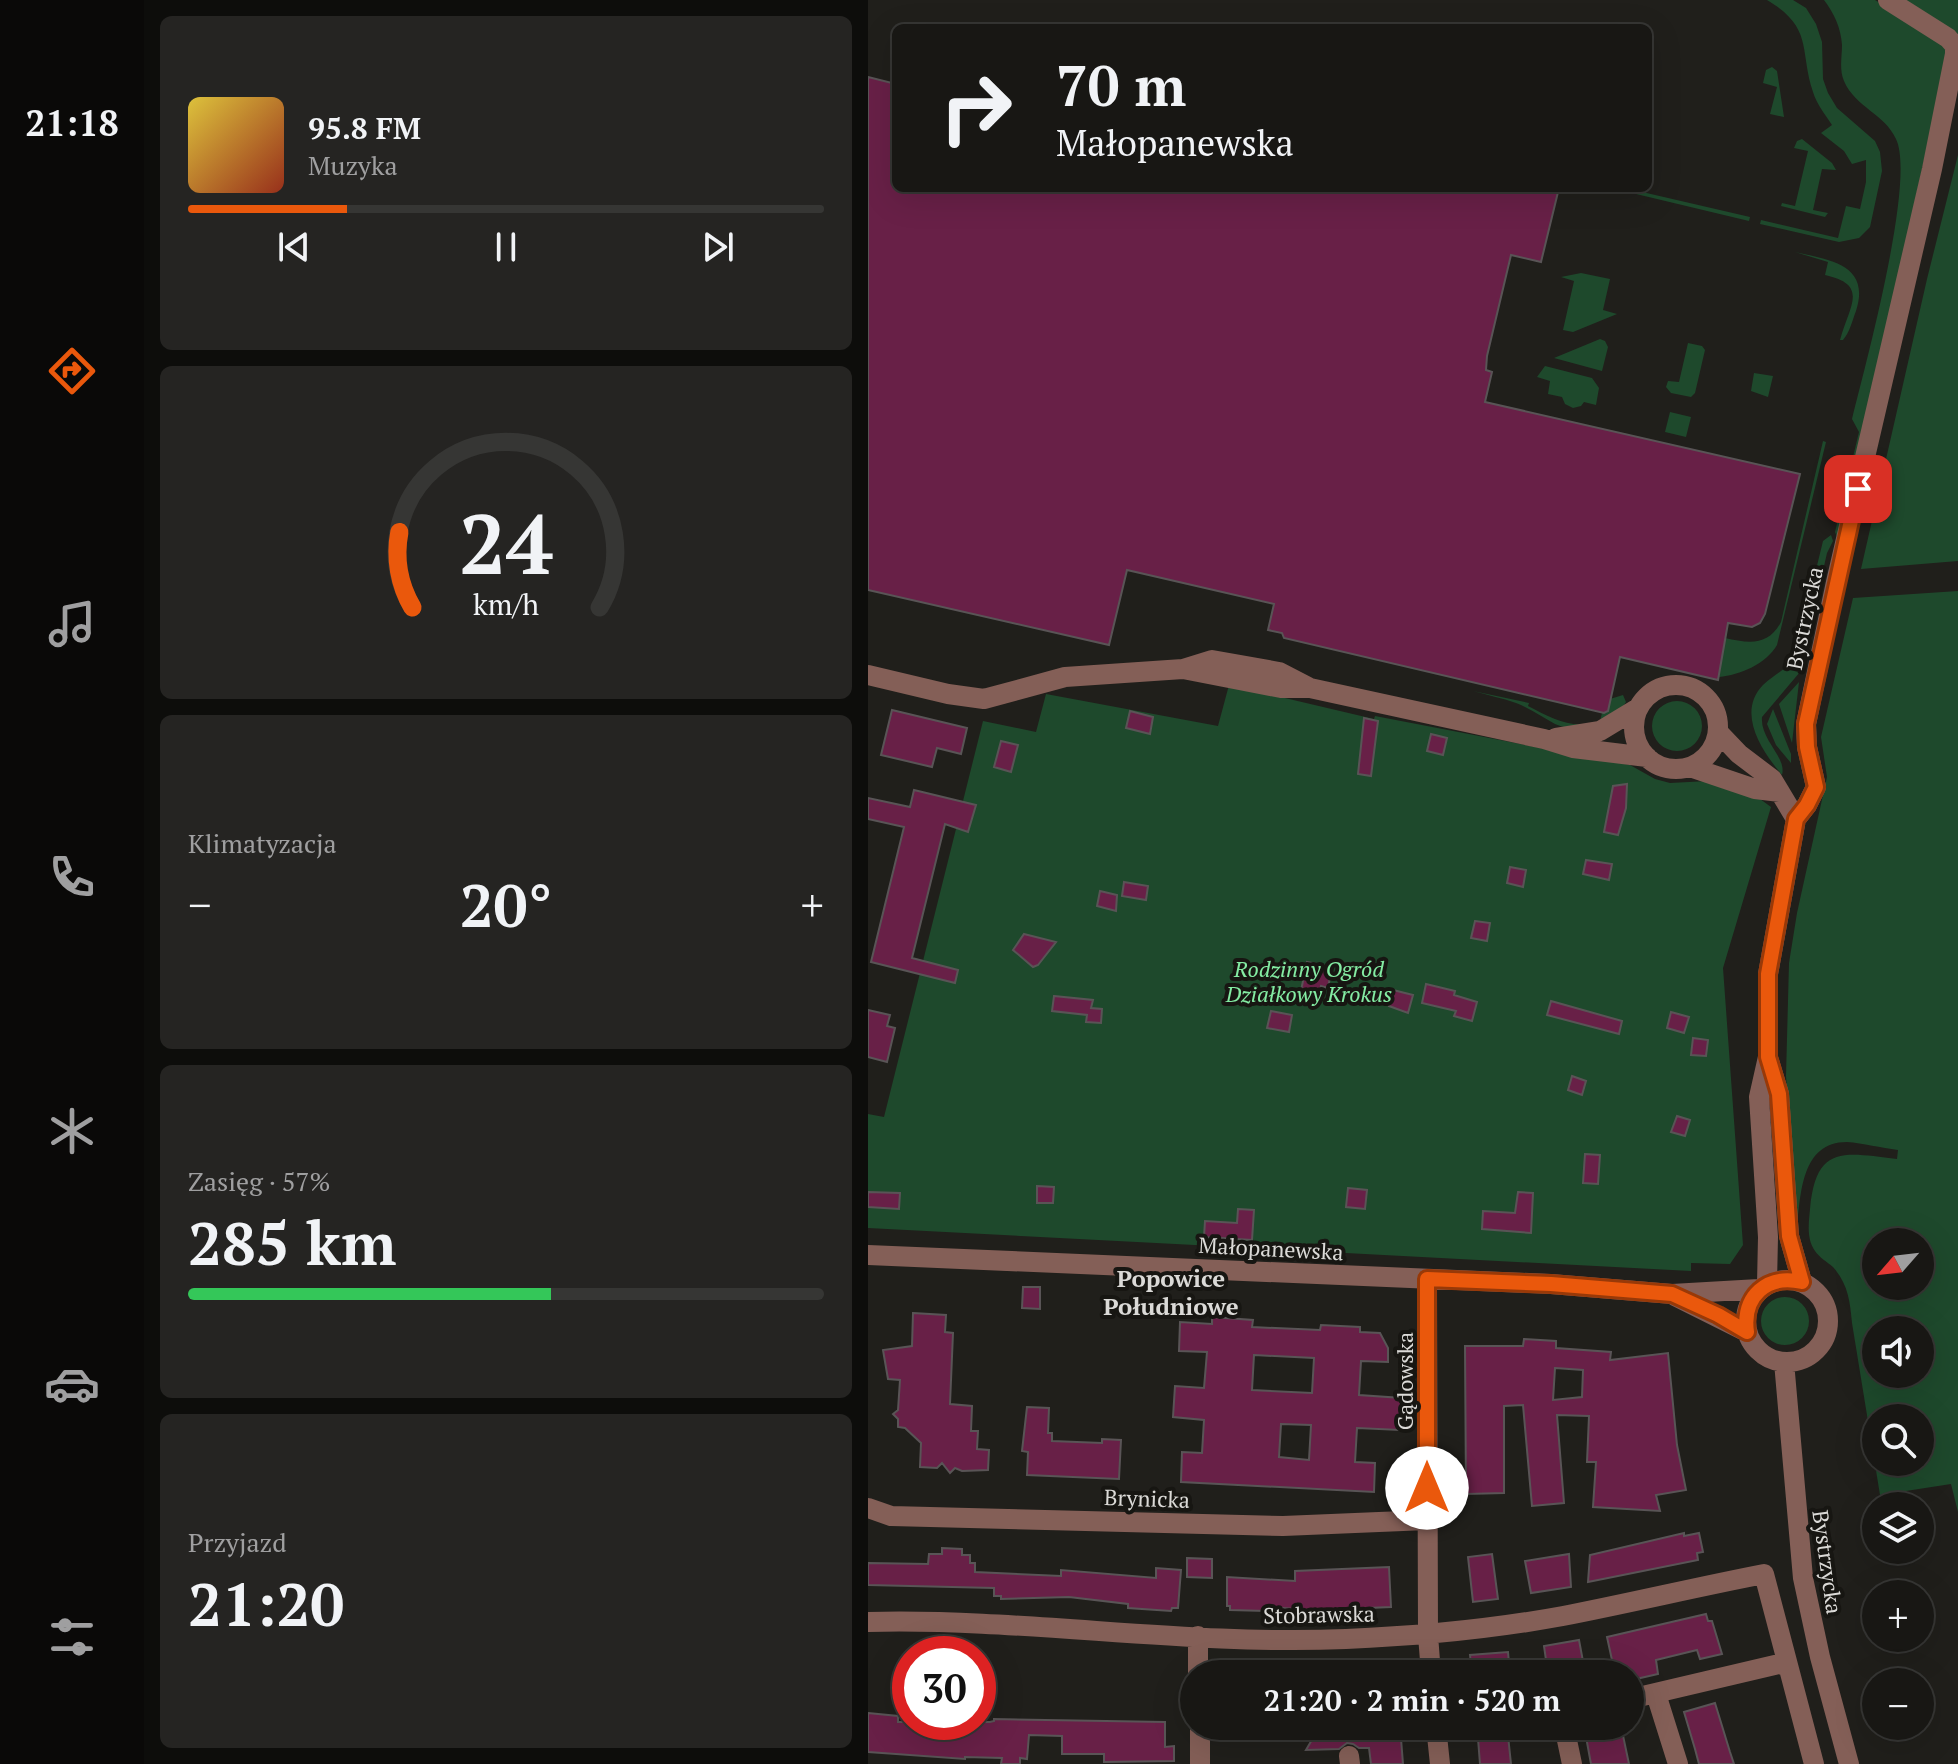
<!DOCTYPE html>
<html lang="pl">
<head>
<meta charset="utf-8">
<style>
  :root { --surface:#181714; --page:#252422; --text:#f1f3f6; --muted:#9f9fa0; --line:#363634; --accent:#ea580c }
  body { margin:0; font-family:"PT Serif",serif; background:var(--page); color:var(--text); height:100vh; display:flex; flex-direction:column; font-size:30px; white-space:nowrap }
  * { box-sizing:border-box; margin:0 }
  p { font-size:26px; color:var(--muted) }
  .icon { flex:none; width:44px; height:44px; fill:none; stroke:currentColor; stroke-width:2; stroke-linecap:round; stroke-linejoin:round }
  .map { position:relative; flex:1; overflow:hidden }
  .details { display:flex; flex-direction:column; gap:16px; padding:16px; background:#0d0d0b; width:724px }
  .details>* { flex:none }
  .banner { position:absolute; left:24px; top:24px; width:760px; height:168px; border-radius:12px; box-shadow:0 8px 32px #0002,0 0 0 2px var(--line); background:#181714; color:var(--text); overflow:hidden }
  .needle { width:52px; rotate:242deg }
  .fabs { position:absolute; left:994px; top:1228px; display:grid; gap:16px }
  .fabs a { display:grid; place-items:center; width:72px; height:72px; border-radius:50%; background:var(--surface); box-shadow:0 8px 32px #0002,0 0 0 2px var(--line); font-size:40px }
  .speed { position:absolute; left:24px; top:1636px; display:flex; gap:16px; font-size:40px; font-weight:700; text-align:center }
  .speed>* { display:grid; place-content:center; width:104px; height:104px; border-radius:50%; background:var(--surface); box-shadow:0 8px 32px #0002,0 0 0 2px var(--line); line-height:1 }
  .speed .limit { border:12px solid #d22; background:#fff; color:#111 }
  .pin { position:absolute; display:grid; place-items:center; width:68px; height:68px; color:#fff; margin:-34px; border-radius:16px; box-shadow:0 4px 12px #0006 }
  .me { position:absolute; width:88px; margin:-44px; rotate:0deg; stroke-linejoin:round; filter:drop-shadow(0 0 6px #0008) }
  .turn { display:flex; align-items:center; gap:28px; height:168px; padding:0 32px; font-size:36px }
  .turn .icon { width:104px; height:104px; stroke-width:2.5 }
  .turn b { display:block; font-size:56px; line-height:68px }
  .big { font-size:60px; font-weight:800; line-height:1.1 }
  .details .card { flex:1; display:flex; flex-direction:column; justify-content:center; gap:12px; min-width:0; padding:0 28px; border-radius:12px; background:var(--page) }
  .details .dial { align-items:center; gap:0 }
  .dial svg { height:208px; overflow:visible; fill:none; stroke:var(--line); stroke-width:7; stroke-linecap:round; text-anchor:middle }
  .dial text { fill:var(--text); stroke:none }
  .song { display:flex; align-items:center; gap:24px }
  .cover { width:96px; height:96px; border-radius:12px; background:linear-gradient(135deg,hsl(50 70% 55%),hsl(10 70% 35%)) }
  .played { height:8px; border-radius:4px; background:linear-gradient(90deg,var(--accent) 25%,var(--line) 25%) }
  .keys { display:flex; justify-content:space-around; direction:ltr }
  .heat { display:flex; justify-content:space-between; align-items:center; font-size:44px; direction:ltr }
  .charge { height:12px; border-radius:6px; background:linear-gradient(90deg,#34c759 57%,var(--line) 0) }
  .trip { position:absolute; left:312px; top:1660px; width:464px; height:80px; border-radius:40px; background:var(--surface); box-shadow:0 8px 32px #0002,0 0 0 2px var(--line); font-weight:800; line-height:80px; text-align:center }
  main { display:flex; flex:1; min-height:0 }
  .dock { display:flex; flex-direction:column; width:144px; justify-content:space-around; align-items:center; background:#0a0908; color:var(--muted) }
  .dock .icon { width:56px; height:56px }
  .dock .selected { color:var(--accent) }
  .dock b { font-size:36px; color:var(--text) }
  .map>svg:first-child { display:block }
</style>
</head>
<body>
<main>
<nav class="dock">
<b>21:18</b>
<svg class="icon selected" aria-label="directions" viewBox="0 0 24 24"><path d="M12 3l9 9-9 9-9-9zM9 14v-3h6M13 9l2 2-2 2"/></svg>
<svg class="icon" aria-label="music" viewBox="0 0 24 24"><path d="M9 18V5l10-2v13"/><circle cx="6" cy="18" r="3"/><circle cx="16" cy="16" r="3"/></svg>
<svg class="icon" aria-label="phone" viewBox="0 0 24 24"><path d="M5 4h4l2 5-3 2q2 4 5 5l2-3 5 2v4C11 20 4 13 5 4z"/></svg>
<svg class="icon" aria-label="climate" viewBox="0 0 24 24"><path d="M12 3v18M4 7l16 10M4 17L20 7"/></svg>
<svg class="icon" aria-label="car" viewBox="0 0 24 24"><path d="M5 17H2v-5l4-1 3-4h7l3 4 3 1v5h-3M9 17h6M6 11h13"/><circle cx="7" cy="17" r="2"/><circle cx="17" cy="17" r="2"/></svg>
<svg class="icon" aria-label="filters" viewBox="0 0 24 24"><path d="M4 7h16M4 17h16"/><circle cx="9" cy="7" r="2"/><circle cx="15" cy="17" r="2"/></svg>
</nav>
<section class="details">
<div class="card">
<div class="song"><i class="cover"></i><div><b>95.8 FM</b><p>Muzyka</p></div></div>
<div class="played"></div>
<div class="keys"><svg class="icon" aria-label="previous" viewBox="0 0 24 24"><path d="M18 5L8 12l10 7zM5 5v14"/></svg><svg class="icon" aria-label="pause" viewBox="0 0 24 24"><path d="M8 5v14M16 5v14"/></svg><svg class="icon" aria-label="next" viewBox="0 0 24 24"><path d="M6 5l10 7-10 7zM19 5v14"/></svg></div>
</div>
<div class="card dial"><svg viewBox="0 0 100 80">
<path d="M14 69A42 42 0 1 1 86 69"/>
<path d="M14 69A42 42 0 0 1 9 40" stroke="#ea580c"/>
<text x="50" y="56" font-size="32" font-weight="700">24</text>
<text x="50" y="72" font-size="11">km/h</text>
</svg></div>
<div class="card"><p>Klimatyzacja</p>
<div class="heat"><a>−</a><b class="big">20°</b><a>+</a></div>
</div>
<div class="card"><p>Zasięg · 57%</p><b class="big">285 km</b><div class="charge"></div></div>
<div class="card"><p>Przyjazd</p><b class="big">21:20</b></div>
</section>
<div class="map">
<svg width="1090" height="1764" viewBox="0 0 1090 1764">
  <rect width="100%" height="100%" fill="#201f1b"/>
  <path fill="#1e492c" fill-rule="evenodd" d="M899,0H925L938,8L948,24L954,42L955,79L960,93L969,108L1007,141L1012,152L1014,171L1002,227L991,238L971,242L892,224L893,220L970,238L978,206L992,209L998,182V160L984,164L976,151L953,133L964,125C957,114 949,105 945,92C931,50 946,28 899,0Z
    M956,0H1007L1071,38L1081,48L971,542L967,532L991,432L984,419C997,366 1048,180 1028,139C1017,114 987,107 976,81C971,69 974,57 974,45C973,28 966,13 956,0Z
    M1033,0H1090V37Z
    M904,67L909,71L916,117L902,114L909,87L895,83L898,70Z
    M934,139L964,163L968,170L954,169L945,210L960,213L957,217L913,206L914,203L927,206L940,151L926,148L929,141Z
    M1090,155V561L993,569L1059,279Z
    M743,188H757L882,217L881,221Z
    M927,252C961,260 1003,264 988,311C984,321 982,332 975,340H972C981,306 1002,285 957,275L960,262Z
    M713,273L742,279L735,310L749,314L705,332L695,330L706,281L693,277Z
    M732,339L737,341L740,347L734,371L686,358Z
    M820,343L834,346L837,350L827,393L823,397L803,393L798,387L800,381L811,382Z
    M677,366L724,378L731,388L728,405L716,402L713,406L705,408L697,404L694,397L680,394L682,381L669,377Z
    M886,373L905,376L900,397L883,391Z
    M802,412L823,417L818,437L797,432Z
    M955,441L958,442L909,645C898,664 872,675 851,677L857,638C880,643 900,647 913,622Z
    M963,535L965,541L959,553L932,672L894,717C892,740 919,757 914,775C894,751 868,713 895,685C906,674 919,670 927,656L955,541Z
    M1090,591V1512L1083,1484L1012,1495L984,1323C982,1301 980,1284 965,1267C959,1262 951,1257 947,1251C938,1238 941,1222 942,1209C948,1144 976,1153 1029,1159L1030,1150C1013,1148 995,1143 979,1142C933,1142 933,1194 929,1227L918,1076L921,963L929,913L959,777L953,737L985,598ZM1008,1242H1052V1286H1008ZM1008,1330H1052V1374H1008ZM1008,1418H1052V1462H1008Z
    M931,682L924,743L911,704Z
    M361,685L506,719L507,716L762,765L787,779L802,783L840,781L888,796L903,807L855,968L875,1245L862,1264L823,1263V1271L0,1228V1114L16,1117L115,721L168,732L178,694L350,726Z
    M605,691L661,703L660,706C685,719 704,730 732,721L734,713H739L742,699L755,695L758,702C744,725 712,735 687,724C674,717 661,708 648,703C634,698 619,695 605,691Z
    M784 726a25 25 0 1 1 50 0a25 25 0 1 1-50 0Z
    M905,709L923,754V763L908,745L899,724Z
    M893 1321a24 24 0 1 1 48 0a24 24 0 1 1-48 0Z"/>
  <path fill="#682047" stroke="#595456" stroke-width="2" fill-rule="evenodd" d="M0,77L28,84V188H691L673,262L643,255L619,356L618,370L624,372L617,402L932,474L897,614L892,623L884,627L860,623L850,680L752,657L740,711L736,713L416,638L414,633L400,630L406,604L259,570L241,645L0,590Z
    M24,710L99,728L93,754L69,748L64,767L13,755Z
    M262,711L285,717L282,734L258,728Z
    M496,718L510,721L503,776L490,774Z
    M563,734L579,738L575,755L559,751Z
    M133,741L150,745L143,772L126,767Z
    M759,784L758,808L750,835L736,832L745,786Z
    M46,790L108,805L100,832L77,824L44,958L90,970L87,983L3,962L36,827L0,819V798L42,807Z
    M718,860L744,864L741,880L715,874Z
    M642,867L658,870L655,887L639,883Z
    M256,882L280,886L278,900L254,896Z
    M232,891L249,895L248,911L229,906Z
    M607,921L622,923L619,941L603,938Z
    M156,934L188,942L170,965L165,967L145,950Z
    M439,962L464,967L460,988L453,986L449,1004L431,1000Z
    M558,984L587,991L586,995L609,1002L604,1021L586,1016L588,1011L554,1003Z
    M525,990L545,995L540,1013L521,1006Z
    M186,996L225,1000L223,1008L234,1009L233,1023L218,1022L219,1015L184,1011Z
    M683,1001L754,1021L751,1034L679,1015Z
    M0,1010L22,1015L19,1026L27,1028L19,1062L0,1057Z
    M403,1011L424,1015L421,1032L399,1028Z
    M803,1012L821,1017L816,1033L799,1028Z
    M825,1038L840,1040L838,1056L823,1055Z
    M704,1076L718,1081L714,1095L700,1090Z
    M809,1116L822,1120L817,1136L803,1132Z
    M717,1154L732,1155L730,1184L715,1183Z
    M169,1186L186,1187L185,1203H169Z
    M480,1188L499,1190L497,1209L478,1207Z
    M0,1192L32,1193L31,1209L0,1207Z
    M650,1192L665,1193L663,1233L614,1229L615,1211L647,1213Z
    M370,1209L386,1210L384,1240L336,1237L337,1221L369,1223Z
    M155,1287H172V1309L154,1308Z
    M45,1313L78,1315L77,1332L85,1333L82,1404L104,1406L103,1431H110L109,1449L121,1450L120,1470L94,1471L87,1468L82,1473L74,1463L69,1468L52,1467L53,1443L37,1428L30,1427V1419L25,1414L30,1410L32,1380L20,1379L15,1350L44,1346Z
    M344,1317L385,1320L384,1327L452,1330L453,1325L492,1327V1332L512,1333L520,1348V1362L493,1361L491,1395L534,1398V1414L532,1430L489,1428L487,1462L507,1463L506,1492L313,1482L314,1452L334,1453L336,1420L305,1417L307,1386L336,1388L339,1352L311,1351L312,1322L344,1324ZM386,1355L446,1358L444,1393L384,1390ZM413,1424L443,1425L441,1460L411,1457Z
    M656,1339L688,1341V1348L743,1352L742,1360L800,1353L809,1445L818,1490L788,1495L792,1511L725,1507L728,1462H719L721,1416L689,1415L696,1503L664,1506L655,1405L636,1406V1493L598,1494L597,1346H655ZM687,1368L715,1370L714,1397L685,1400Z
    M159,1407L181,1408L180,1433H184V1441L234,1443V1439L253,1440L251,1479L159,1475L160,1452L154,1451Z
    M816,1533V1536L831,1533L835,1552L829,1553L830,1560L720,1582L722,1555Z
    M74,1548L94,1549V1555H102V1563H107V1572L193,1576V1570L288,1578V1568L313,1570L310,1608H304L303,1611L260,1608V1604L201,1597L133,1599V1596H126V1588L0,1585V1563L60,1564L61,1554H74Z
    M624,1554L630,1599L605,1602L600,1557Z
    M701,1554L703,1587L663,1593L657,1561Z
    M319,1558L344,1559V1578L319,1577Z
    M521,1567L523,1607L427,1611V1609L398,1607V1611L362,1610V1606H359V1577L427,1581V1571Z
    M838,1614L840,1621H844L854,1654L832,1659L829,1650L788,1660L790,1674L768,1679L766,1674H747L739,1637Z
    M711,1640L717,1672L680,1674L676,1646Z
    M640,1652L642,1674H604L602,1655Z
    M847,1703L862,1752L866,1764H831L827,1749L816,1712Z
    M0,1713L30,1716V1722H122L126,1721V1719L297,1722V1747L306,1746V1761L236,1762V1754H194V1736L161,1735L159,1759L152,1758V1764H133L134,1758L97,1757V1759L0,1752Z
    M452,1726H532L535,1764H503L501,1748H491L485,1744L479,1743L471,1749L438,1750Z
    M609,1726H639L643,1764H612Z
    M716,1726H753L761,1764H723Z"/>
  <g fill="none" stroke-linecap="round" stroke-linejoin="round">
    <path stroke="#845f57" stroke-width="20" d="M315,669L413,688H442L676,739L705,748L779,757
      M0,675L80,694L116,699L197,677L315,669L344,660L411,672L440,687
      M766 727a42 42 0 1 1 84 0a42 42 0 1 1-84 0Z
      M850,732L871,754L904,779L928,819
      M688,738L732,731L770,708
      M822,767L887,789L912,792
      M901,1061L911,1094L921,1236L934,1282
      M0,1255L683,1284L804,1294L891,1289
      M559,1279L560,1635L563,1674
      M878 1321a41 41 0 1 1 82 0a41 41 0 1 1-82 0Z
      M899,1284L900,1237L891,1097L900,1057V974L928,819L939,805L948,787L939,747L938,724L968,582L1064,169L1087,54V46L1080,38L1020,0
      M807,1296L879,1332
      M916,1362L935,1578L952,1657L981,1764
      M0,1508L23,1516L415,1526L559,1520
      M0,1622C159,1618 319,1646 478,1639C550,1636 624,1629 695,1616C762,1603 829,1587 896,1574L946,1764
      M330,1674V1636
      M788,1694L810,1764
      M762,1699L919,1662
      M332,1726V1764
      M568,1726L572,1764
      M696,1726L704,1764
      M481,1756L482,1764"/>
  </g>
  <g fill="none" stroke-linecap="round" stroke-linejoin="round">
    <defs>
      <path id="route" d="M559,1488V1279L683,1284L804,1294L850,1315L879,1332C874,1296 899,1274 934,1282L921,1236L911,1094L900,1057V974L928,819L939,805L948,787L939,747L938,724L990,489"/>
    </defs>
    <use href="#route" stroke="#983908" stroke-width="20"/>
    <use href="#route" stroke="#ea580c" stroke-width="14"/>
  </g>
  <g text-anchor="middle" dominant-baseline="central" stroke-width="8" stroke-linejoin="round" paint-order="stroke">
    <g font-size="22" fill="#dbdad7" stroke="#171612">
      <text transform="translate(936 618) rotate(-78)">Bystrzycka</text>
      <text transform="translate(403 1248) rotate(3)">Małopanewska</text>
      <text transform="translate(536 1381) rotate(-90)">Gądowska</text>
      <text transform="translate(279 1498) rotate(2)">Brynicka</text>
      <text transform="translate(960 1562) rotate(82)">Bystrzycka</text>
      <text transform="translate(451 1614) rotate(-1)">Stobrawska</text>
    </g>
    <g font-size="22" font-style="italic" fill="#84eca3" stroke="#171612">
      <text x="441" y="968">Rodzinny Ogród<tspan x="441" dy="25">Działkowy Krokus</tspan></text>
    </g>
    <g font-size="24" font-weight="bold" fill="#dbdad7" stroke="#171612">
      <text x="303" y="1278">Popowice<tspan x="303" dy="28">Południowe</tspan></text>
    </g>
  </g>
</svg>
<div class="fabs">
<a><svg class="needle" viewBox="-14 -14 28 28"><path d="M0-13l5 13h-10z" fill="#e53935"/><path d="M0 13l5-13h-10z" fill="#9f9fa0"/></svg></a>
<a><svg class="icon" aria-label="sound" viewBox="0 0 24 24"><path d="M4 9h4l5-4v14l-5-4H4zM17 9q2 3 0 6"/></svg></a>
<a><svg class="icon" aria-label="search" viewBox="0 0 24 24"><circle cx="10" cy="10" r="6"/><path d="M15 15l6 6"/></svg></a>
<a><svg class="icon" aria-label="layers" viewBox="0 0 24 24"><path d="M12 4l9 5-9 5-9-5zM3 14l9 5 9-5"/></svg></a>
<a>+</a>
<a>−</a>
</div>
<div class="speed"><div class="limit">30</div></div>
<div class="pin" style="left:990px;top:489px;background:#d93025"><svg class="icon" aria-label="arrive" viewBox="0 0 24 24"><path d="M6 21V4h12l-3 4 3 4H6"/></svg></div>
<svg class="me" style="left:559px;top:1488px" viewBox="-20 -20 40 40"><circle r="19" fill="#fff"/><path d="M0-13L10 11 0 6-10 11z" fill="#ea580c"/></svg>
<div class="trip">21:20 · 2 min · 520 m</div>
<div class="banner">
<div class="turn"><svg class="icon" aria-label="right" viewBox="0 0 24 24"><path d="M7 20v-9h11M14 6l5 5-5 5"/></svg><div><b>70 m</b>Małopanewska</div></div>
</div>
</div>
</main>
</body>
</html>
